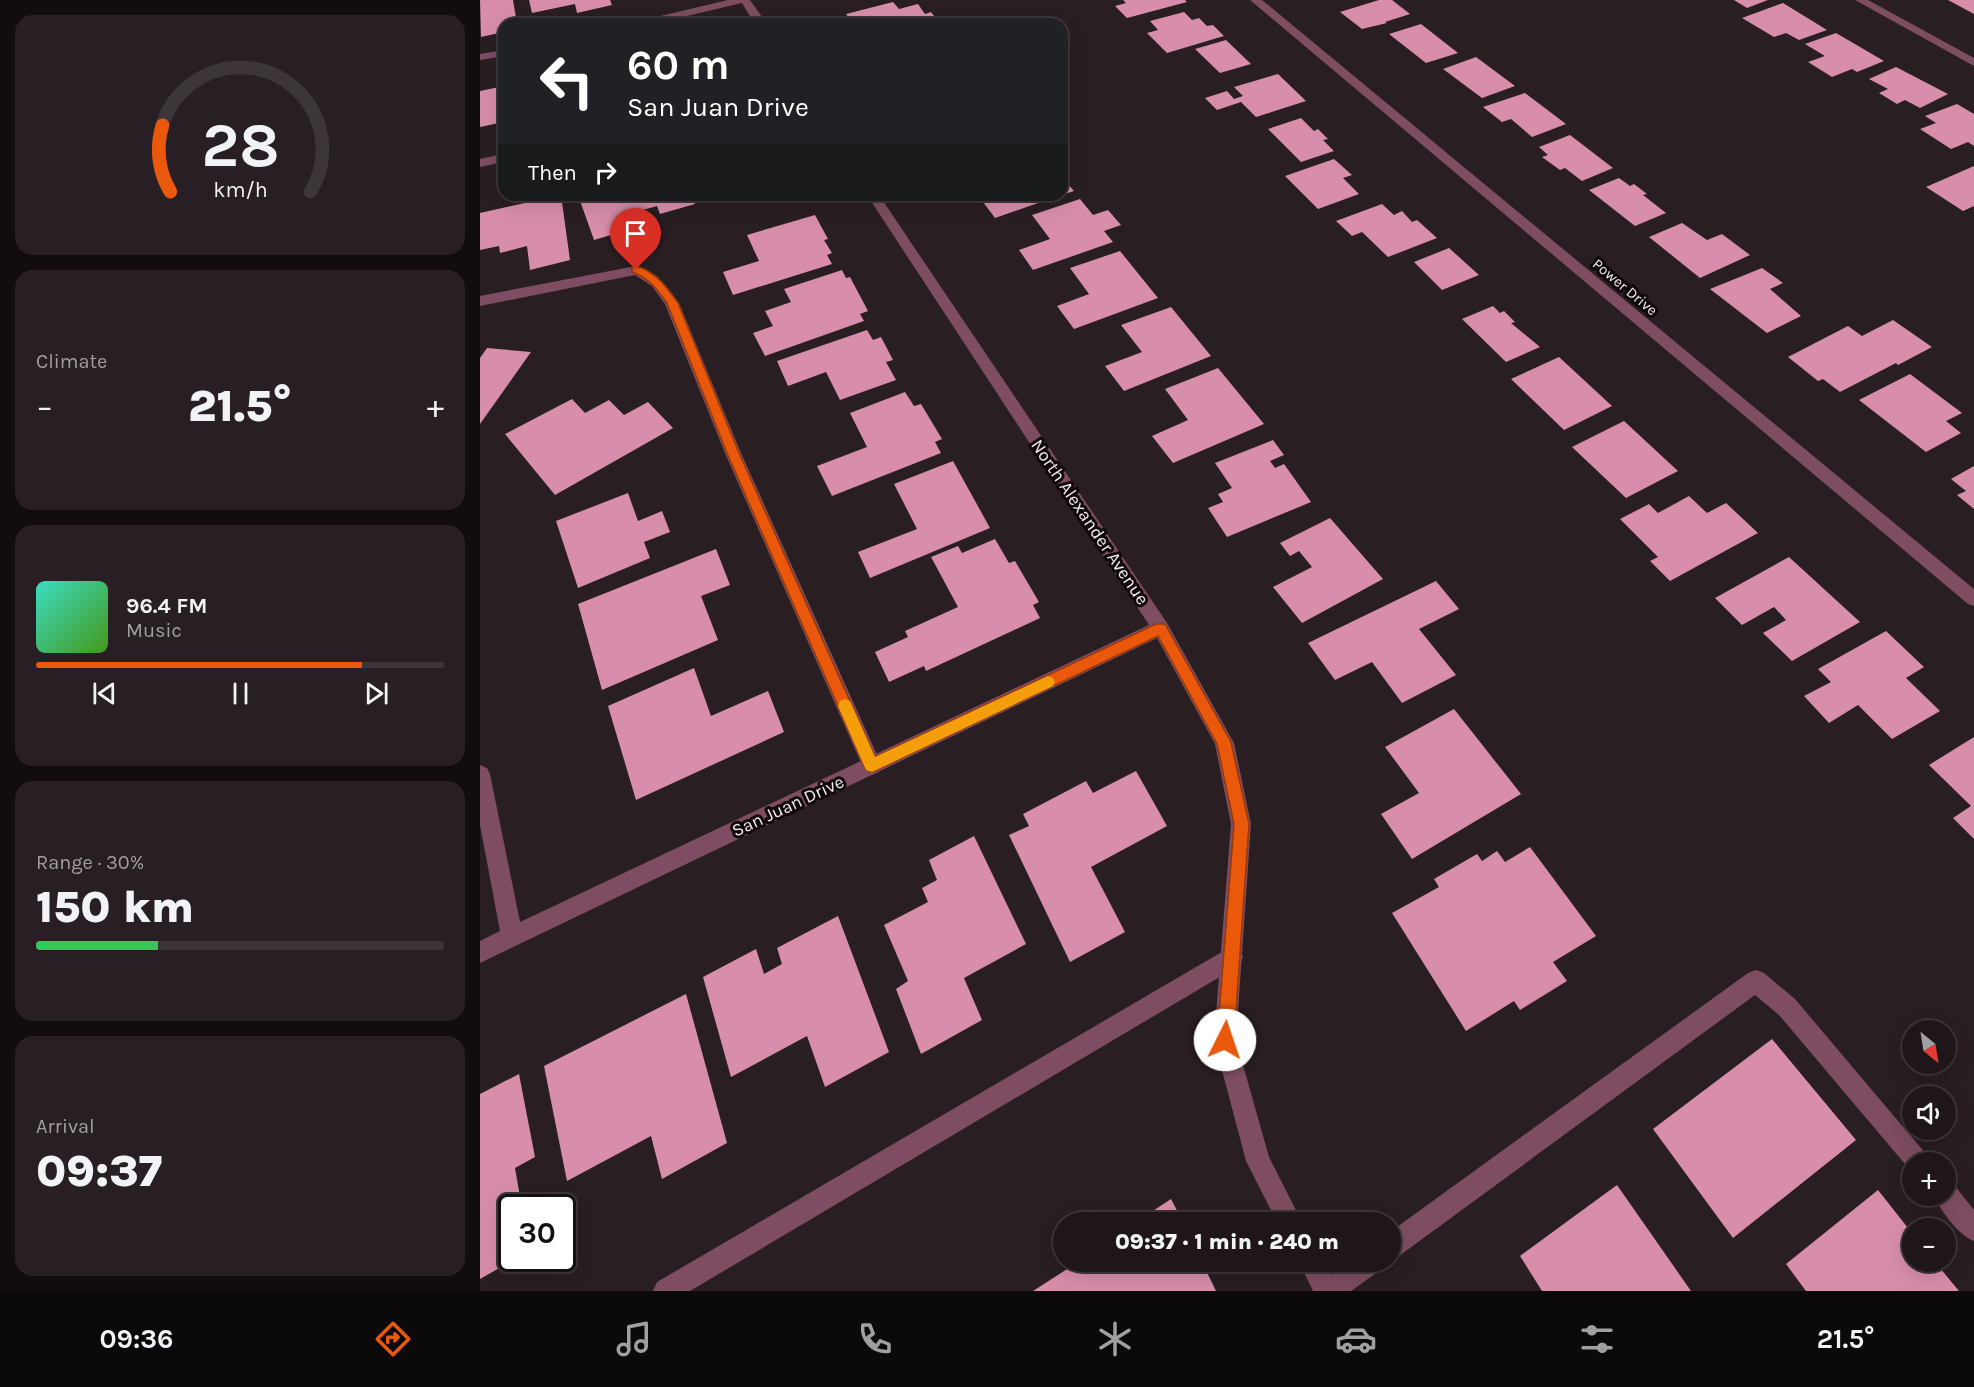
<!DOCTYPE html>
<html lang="en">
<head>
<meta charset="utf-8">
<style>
  :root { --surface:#1f161a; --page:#271f23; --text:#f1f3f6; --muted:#a19fa2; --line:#3c3539; --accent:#ea580c }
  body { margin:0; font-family:Karla,sans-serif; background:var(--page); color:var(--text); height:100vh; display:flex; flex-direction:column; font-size:22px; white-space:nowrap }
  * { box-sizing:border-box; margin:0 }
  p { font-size:20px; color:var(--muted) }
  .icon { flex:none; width:33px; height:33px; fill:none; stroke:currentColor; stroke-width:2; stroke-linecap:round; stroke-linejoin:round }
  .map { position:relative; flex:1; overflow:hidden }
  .panel { display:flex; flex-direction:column; gap:15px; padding:15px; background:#110c0e; width:480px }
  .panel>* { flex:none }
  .top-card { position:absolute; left:18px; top:18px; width:570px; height:183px; border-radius:18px; box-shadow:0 6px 24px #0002,0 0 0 2px var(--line); background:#202124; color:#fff; overflow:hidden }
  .needle { width:39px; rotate:150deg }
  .buttons { position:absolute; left:1422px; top:1020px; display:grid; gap:12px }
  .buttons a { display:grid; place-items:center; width:54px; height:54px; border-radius:50%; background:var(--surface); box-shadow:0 6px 24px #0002,0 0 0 2px var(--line); font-size:30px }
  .speed { position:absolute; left:18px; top:1194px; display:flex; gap:12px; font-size:30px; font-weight:700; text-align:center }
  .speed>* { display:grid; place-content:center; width:78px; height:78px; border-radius:50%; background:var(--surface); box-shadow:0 6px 24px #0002,0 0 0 2px var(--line); line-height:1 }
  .speed .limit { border:3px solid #111; border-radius:9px; background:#fff; color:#111 }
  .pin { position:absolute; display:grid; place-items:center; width:51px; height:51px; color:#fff; margin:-62px -26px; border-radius:50% 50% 50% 0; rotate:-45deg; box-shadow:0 0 6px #0007 }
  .pin .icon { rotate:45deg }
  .me { position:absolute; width:66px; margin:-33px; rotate:4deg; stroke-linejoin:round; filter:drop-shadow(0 0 4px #0008) }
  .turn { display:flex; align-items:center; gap:21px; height:126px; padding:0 30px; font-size:27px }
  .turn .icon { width:78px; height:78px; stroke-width:2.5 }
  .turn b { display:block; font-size:42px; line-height:51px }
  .then { display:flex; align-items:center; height:57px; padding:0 30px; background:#0003; gap:12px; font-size:22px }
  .big { font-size:45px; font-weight:800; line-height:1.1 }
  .panel .card { flex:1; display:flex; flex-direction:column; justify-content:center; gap:9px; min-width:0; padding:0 21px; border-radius:18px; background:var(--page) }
  .panel .dial { align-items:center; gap:0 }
  .dial svg { height:156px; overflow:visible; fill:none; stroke:var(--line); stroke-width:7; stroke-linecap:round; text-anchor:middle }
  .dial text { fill:var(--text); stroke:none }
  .song { display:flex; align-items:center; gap:18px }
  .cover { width:72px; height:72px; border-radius:9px; background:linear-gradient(135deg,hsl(170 70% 55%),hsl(100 70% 35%)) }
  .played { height:6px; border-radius:3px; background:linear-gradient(90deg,var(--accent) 80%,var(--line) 80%) }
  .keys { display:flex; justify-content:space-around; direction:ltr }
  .heat { display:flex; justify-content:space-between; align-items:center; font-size:33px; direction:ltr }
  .charge { height:9px; border-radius:4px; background:linear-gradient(90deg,#34c759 30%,var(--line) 0) }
  .trip { position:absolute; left:573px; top:1212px; width:348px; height:60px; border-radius:30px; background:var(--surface); box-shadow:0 6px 24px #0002,0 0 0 2px var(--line); font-weight:800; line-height:60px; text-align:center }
  .tab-bar { display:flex; height:96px; justify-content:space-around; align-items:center; background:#0c090a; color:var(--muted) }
  .tab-bar .icon { width:42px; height:42px }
  .tab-bar .active { color:var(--accent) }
  .tab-bar b { font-size:27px; color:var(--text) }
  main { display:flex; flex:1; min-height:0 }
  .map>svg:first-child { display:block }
</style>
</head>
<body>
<main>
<section class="panel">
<div class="card dial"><svg viewBox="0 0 100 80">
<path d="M14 69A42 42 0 1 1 86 69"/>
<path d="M14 69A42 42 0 0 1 10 35" stroke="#ea580c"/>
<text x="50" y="56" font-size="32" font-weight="700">28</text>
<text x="50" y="72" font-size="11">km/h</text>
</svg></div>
<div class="card"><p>Climate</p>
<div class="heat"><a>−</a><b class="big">21.5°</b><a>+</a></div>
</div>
<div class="card">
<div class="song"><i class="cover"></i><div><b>96.4 FM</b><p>Music</p></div></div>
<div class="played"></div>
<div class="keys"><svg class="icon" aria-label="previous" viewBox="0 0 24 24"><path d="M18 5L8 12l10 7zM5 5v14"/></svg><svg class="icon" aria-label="pause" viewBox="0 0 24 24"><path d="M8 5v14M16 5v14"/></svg><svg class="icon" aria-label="next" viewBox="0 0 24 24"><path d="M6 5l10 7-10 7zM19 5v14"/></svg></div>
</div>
<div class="card"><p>Range · 30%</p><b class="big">150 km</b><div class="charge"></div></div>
<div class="card"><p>Arrival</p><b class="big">09:37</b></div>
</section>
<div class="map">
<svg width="1494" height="1291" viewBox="0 0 1494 1291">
  <rect width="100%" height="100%" fill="#291e22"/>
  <path fill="#d88eab" d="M0,0H33L37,24H24V32L1,37Z
    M49,0H130L132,5L97,13L95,4L52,13Z
    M643,0H705L707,2L647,18L635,6L646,3Z
    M899,0H912L930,14L905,22L907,23L882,29L860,12Z
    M1254,0H1288L1267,8Z
    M1468,0H1494V14Z
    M413,2L419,9L438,4L445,14L451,12L460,24H373L366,14Z
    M1303,3L1347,30L1319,40L1306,33L1294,37L1262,18Z
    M704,12L712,20L719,18L727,26L733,25L744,36L687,53L667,33L678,30L670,21Z
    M941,24L978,53L946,63L909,34Z
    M1356,33L1404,61L1377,72L1372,69L1352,77L1328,62L1345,56L1325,44Z
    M746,40L771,64L740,73L715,49Z
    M996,57L1035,86L1002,98L963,69Z
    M1416,67L1468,94L1440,108L1425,100L1417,104L1399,93L1408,89L1389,79Z
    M798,74L826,101L776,117L761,102L737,110L725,98L747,91L754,99L763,96L754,87Z
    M24,86V122L0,127V91Z
    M1045,93L1086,124L1052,137L1031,119L1022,122L1003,107Z
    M1477,104L1494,114V146L1488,142L1471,149L1440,129L1456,123L1445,116Z
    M821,118L834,131L838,129L848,139L843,140L854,151L821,162L788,129Z
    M1090,135L1133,168L1102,181L1085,168L1080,170L1062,157L1068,155L1059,147Z
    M854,159L872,175L863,178L879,194L838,209L805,176Z
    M1494,166V206L1483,211L1446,187Z
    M582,177L594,191L582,195Z
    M1139,178L1150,186L1154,184L1167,194L1163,195L1186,213L1155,226L1109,190Z
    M81,195L90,260L50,270L47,246L20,253L19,246L0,250V213Z
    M98,195H211L215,204L180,214L177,206L149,214L155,228L114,240Z
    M509,195H581L515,218L500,198Z
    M600,199L613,215L628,210L641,225L624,231L633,242L553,270L539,250L570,239L552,215Z
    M902,204L914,215L922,211L932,222L937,220L957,238L908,257L882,232L872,236L856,221Z
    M335,215L348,239L344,240L352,253L347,255L352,264L253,295L243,272L279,261L267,235Z
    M1202,223L1227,240L1242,234L1270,255L1220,278L1169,237Z
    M969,248L999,275L962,290L934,262Z
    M640,251L678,298L594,329L577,306L609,294L590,268Z
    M1282,268L1303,283L1290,289L1321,316L1287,333L1230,289Z
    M362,270L366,278L370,277L388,311L380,314L384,321L285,356L273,333L293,326L285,311L311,302L304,289Z
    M1013,306L1020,313L1024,311L1035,322L1031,323L1060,347L1026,362L982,319Z
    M691,307L731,356L644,391L625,366L662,352L641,325Z
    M1413,320L1452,347L1418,365L1416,363L1360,392L1343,379L1338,381L1308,357L1368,326L1382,336Z
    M387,330L393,340L401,337L413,360L406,362L416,380L360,400L346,372L308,386L297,361Z
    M7,348L51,352L0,424V358Z
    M1079,357L1132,406L1084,430L1031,379Z
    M738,368L784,424L693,463L672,436L708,420L685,389Z
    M1430,374L1482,413L1466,421L1481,433L1446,452L1379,400Z
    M425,392L434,406L441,404L462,439L455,442L461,453L352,496L337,466L387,447L370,413Z
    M92,399L105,413L129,400L144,415L168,402L193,428L75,495L25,434Z
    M1144,421L1198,471L1146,498L1092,447Z
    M793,440L804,455L790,461L795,468L804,464L831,502L747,537L728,508L743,502L738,494L752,488L735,463Z
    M473,461L510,528L390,578L378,552L437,529L414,484Z
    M1494,466V509L1477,495L1486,491L1471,479Z
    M148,493L158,521L182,511L190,532L164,542L170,558L98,588L76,521Z
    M1209,496L1227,513L1246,503L1278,533L1190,581L1170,561L1178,557L1140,519L1169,504L1178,513Z
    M850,518L903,579L822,623L793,587L832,567L819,551L810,556L800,543Z
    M515,539L529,563L535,561L559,602L553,605L560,618L446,671L444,666L409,682L395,652L428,637L425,631L478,607L451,557L478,546L482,553Z
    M236,549L250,585L221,596L238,640L122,690L98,604Z
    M1309,557L1380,622L1312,661L1283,633L1306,620L1294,607L1262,625L1235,598Z
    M956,581L979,609L939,629L976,675L922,703L892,662L855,680L828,643Z
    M1406,631L1444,667L1426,678L1460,711L1412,739L1378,705L1349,723L1324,696L1351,682L1338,669Z
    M214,668L231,716L288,691L304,732L156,800L128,706Z
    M974,709L1041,794L932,859L901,814L939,793L905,747Z
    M1494,737V839L1473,818L1491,806L1449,765Z
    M656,771L687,826L611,867L645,932L590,962L529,835L549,826L543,814L606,781L613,793Z
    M494,836L546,944L484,978L502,1020L441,1054L416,989L428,981L404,925L448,902L442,888L457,880L449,860Z
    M1050,847L1116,936L1073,962L1087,981L1040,1010L1034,1001L986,1031L912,913L959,887L954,879L997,854L1002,861L1017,851L1025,862Z
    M358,916L409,1052L345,1087L327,1036L251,1077L223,977L276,949L284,974L302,964L297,948Z
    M206,994L247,1143L182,1179L171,1136L87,1181L64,1066Z
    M1292,1039L1376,1140L1253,1238L1173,1129Z
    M39,1074L55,1157L35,1168L42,1208H32V1258H37L0,1279V1094Z
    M1137,1185L1211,1291H1062L1040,1256Z
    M1398,1190L1432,1233V1262H1455L1479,1291H1326L1306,1264Z
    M691,1199L703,1222H656Z
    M598,1262H722L736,1291H553Z"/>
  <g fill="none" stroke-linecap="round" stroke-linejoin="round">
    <path fill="#7e4d61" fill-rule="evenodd" d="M248,0H267L266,2L173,24H153L155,22Z
      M24,50V56L0,60V54Z
      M156,266L177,276L199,303L261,453L402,766L399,772L392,775L385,772L245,453L185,304L172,286L155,275L0,306V296Z
      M752,946L760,949L763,957L760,965L210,1291H173L177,1282Z
      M1276,970L1284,973L1315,999L1446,1154L1450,1162H1432V1172L1430,1170L1299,1015L1275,995L919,1256L910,1259V1232L1268,973Z
      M1466,1183L1475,1186L1494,1210V1241C1478,1235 1461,1211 1454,1196H1466Z
      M870,1262H902L899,1271L871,1291H837L841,1282Z"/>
    <path fill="#7e4d61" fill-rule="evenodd" d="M260,0H270L287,24H275Z
      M770,0H782L1494,589V606L1488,604Z
      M1375,0H1388L1494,58V66Z
      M24,154V162L0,167V159Z
      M387,195H399L687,623L754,743L771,824L756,1040L789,1157L822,1222H797L766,1161L734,1040L751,824L735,744L677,638L0,963V941L20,931L0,825V765L7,768L10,774L40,922L669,625Z
      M819,1262H844L860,1291H833Z"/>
  </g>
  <path fill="#ea580c" stroke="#983908" stroke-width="1.5" d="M156,266C176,272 186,286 198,303L259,453L395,757L676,624H685L751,742L769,824L754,1040L751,1046L745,1049L739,1046L737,1040L754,824L737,744L678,636L397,770L392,772L386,770L247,453L187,303C177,289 169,278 152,272V267Z"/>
  <path fill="#f59e0b" d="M568,676L573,678L575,682L573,686L392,772L386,770L358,706L360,701L365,699L370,701L395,757Z"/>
  <g text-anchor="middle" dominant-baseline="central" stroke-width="6" stroke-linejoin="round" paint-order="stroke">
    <g font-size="15" fill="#f3ebee" stroke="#0f090b">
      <text transform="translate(1145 287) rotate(40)">Power Drive</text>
    </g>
    <g font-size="18" fill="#f3ebee" stroke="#0f090b">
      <text transform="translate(610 522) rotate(56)">North Alexander Avenue</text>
      <text transform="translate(308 806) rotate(-25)">San Juan Drive</text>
    </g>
  </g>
</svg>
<div class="buttons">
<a><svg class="needle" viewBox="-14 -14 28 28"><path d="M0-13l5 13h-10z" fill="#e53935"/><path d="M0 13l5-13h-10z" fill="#a19fa2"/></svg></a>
<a><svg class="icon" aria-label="sound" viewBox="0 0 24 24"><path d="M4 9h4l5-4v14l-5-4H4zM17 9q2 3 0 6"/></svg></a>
<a>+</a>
<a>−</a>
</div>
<div class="speed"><div class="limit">30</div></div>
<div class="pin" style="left:156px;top:270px;background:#d93025"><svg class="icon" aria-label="arrive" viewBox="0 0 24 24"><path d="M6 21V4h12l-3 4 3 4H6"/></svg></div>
<svg class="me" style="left:745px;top:1040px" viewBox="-20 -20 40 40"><circle r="19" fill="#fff"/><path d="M0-13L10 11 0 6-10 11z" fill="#ea580c"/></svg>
<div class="trip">09:37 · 1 min · 240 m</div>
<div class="top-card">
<div class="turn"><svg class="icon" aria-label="left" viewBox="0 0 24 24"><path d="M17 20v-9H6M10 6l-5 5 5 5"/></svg><div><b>60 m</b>San Juan Drive</div></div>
<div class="then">Then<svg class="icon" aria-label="right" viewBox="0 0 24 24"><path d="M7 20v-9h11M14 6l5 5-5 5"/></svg></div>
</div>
</div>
</main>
<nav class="tab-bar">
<b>09:36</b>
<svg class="icon active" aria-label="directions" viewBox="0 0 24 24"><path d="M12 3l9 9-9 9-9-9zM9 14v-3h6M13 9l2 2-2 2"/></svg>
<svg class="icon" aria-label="music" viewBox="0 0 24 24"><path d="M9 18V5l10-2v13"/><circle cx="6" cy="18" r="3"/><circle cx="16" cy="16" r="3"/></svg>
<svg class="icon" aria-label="phone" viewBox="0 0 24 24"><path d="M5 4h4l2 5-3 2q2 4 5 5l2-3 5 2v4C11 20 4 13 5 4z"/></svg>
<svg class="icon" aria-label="climate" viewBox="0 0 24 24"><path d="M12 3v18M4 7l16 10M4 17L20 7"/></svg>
<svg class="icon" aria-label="car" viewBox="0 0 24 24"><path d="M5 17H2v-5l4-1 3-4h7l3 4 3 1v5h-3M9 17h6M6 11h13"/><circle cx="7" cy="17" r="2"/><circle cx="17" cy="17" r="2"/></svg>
<svg class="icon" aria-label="filters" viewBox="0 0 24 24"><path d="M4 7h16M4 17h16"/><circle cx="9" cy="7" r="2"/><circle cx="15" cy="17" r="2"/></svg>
<b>21.5°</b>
</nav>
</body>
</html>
